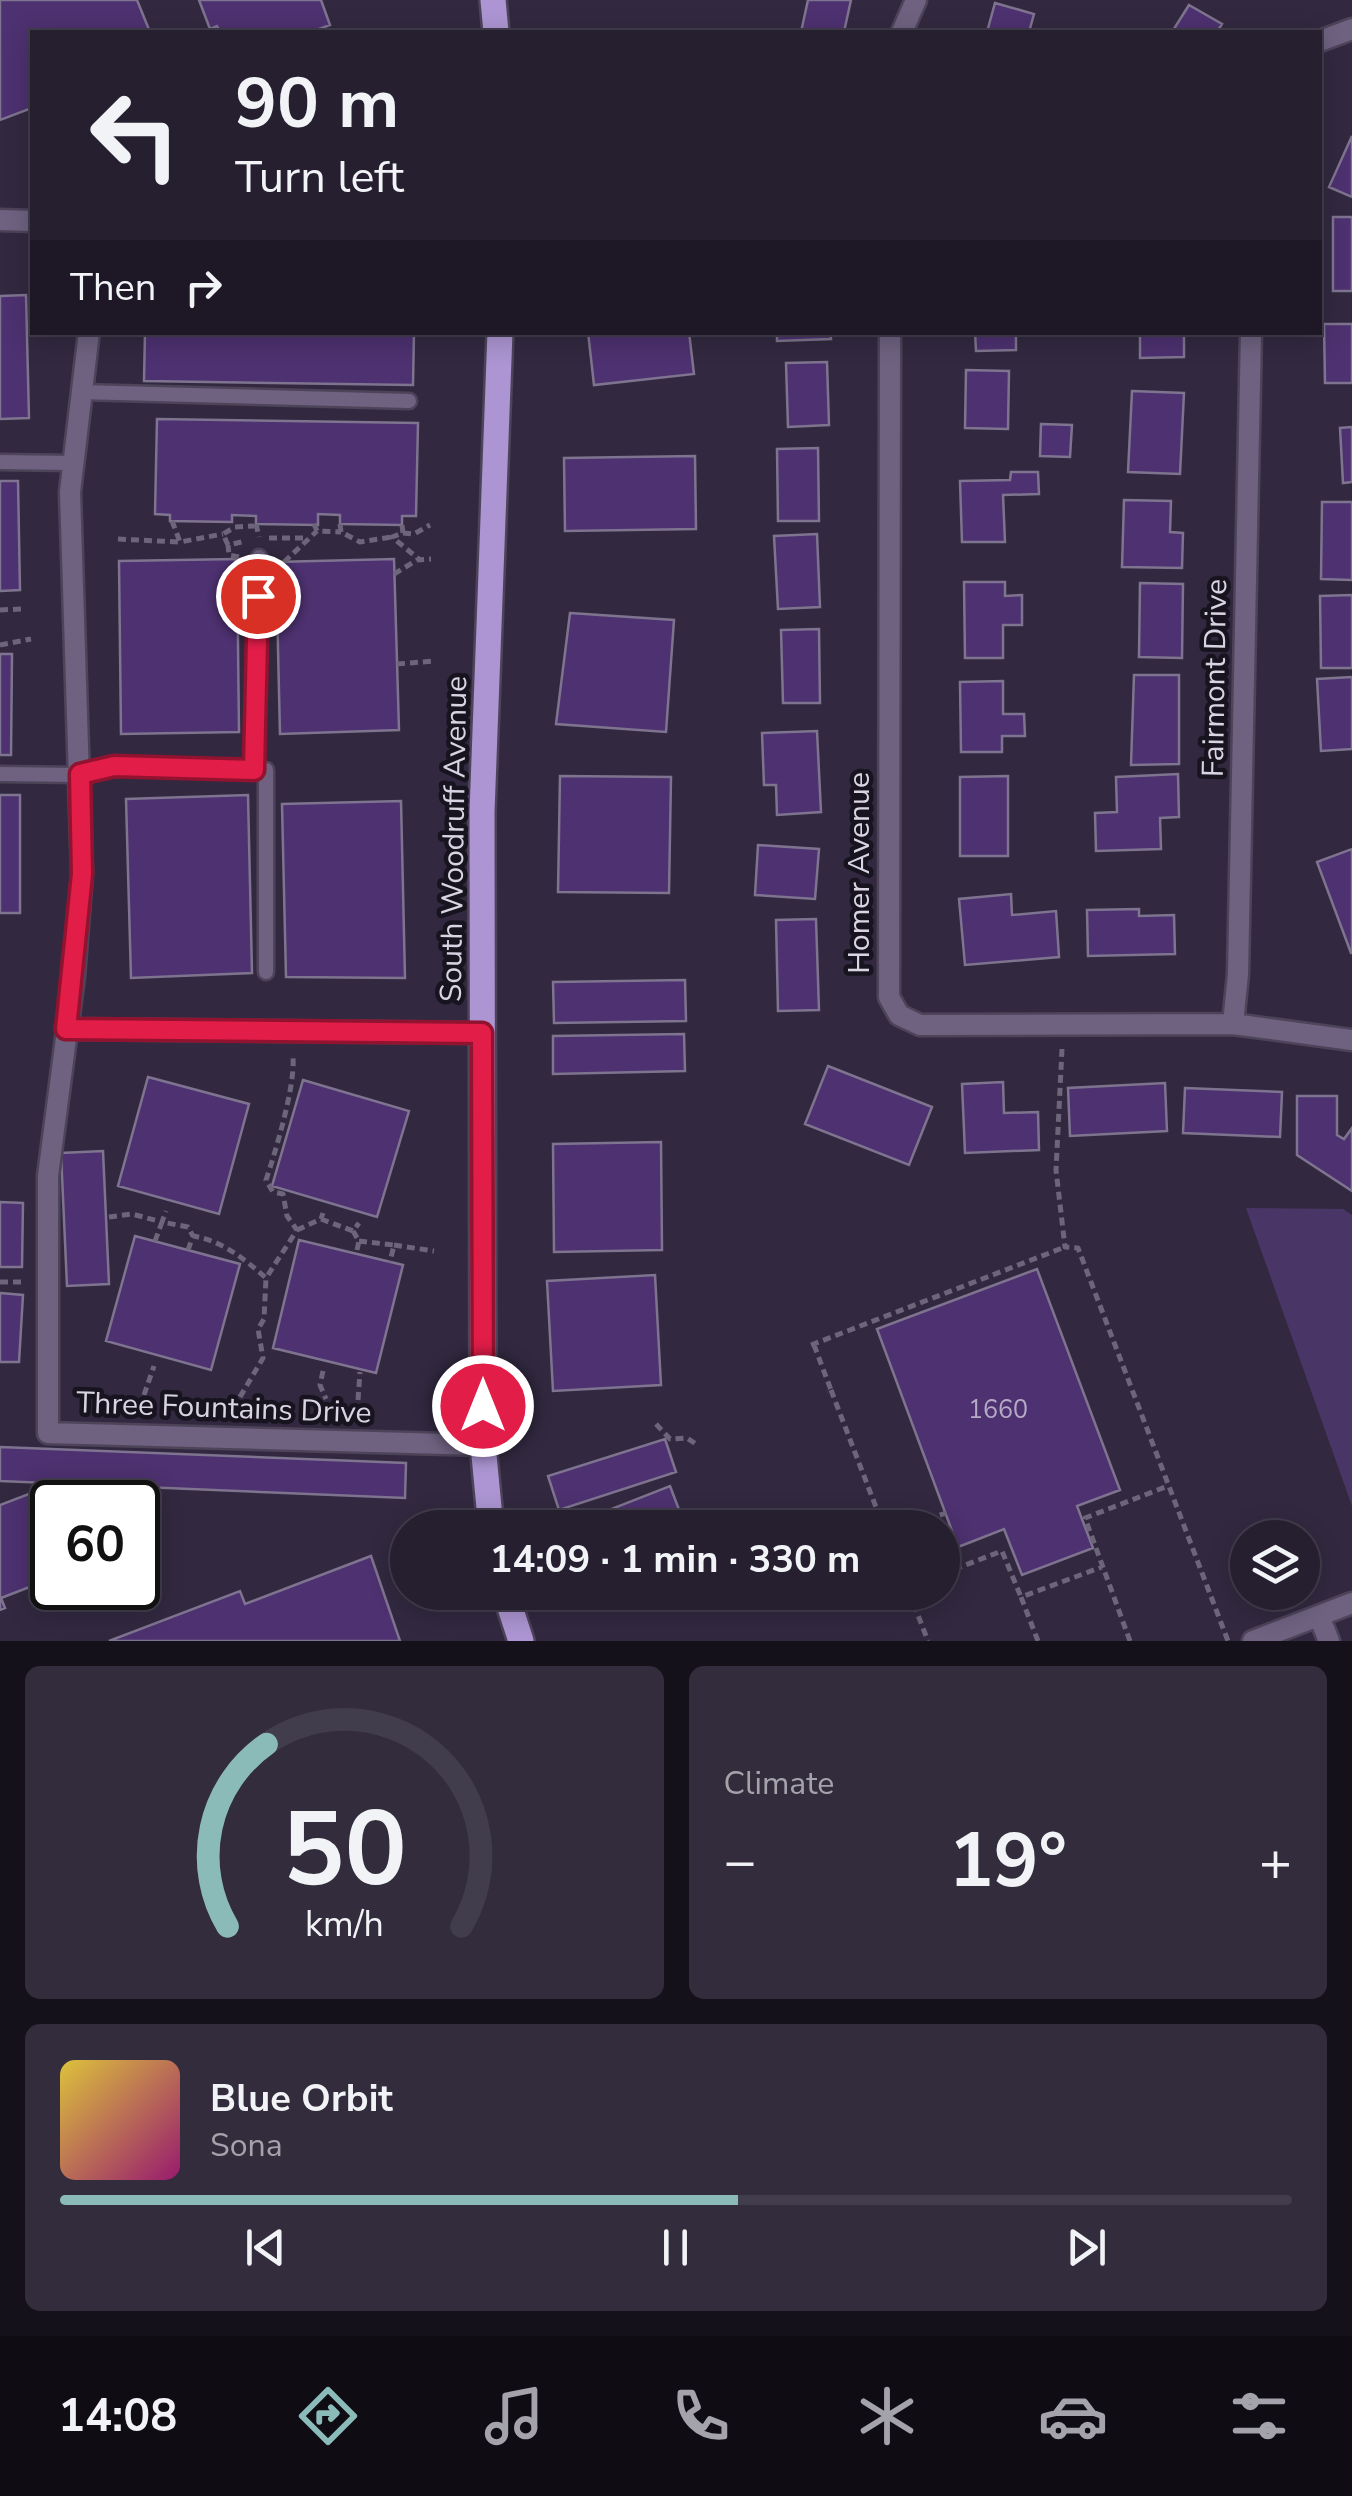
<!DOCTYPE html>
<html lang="en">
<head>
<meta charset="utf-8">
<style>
  :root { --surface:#261f30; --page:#322c3c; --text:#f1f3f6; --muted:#a4a2ab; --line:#423d4c; --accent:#8bbbb9 }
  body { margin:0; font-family:"Nunito Sans",sans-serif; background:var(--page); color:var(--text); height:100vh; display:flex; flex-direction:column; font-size:38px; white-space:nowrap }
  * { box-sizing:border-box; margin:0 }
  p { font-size:32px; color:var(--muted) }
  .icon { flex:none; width:55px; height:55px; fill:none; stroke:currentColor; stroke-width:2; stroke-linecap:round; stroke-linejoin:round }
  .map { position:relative; height:1641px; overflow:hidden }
  .drawer { display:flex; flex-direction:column; gap:25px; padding:25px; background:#15111a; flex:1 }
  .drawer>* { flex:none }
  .guide { position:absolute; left:30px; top:30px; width:1292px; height:305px; border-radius:0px; box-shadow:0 5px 25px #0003,0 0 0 2px var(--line); background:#261f30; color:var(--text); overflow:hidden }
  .controls { position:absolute; left:1230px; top:1520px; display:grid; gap:20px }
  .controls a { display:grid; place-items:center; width:90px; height:90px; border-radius:50%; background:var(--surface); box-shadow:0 5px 25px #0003,0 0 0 2px var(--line); font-size:50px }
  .speed { position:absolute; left:30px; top:1480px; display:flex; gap:20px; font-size:50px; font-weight:700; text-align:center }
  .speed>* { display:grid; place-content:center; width:130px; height:130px; border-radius:50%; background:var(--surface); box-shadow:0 5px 25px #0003,0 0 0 2px var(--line); line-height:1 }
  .speed .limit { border:5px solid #111; border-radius:15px; background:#fff; color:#111 }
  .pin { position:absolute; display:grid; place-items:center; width:85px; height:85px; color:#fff; margin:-42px; border:5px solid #fff; border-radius:50%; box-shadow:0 2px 10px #0007 }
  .me { position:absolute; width:110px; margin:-55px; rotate:0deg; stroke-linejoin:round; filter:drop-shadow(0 0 8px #0008) }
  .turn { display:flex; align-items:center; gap:35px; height:210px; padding:0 40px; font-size:45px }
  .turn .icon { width:130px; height:130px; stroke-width:2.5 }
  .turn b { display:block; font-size:70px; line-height:85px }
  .then { display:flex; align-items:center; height:95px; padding:0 40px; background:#0003; gap:20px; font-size:38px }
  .big { font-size:75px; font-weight:700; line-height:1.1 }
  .drawer .tile { flex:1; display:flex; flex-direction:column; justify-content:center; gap:15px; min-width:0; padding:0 35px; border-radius:15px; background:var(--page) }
  .drawer .dial { align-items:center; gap:0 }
  .dial svg { height:260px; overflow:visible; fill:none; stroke:var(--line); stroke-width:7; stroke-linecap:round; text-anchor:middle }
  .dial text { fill:var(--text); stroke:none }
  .song { display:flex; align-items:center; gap:30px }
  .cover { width:120px; height:120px; border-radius:15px; background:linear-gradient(135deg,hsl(50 70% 55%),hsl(320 70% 35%)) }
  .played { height:10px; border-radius:5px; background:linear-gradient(90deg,var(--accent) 55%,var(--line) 55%) }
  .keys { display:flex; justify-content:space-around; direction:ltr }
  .heat { display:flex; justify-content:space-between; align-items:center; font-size:55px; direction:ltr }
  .drawer .tiles { flex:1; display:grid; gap:25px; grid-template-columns:1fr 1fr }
  .tile:last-child { grid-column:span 2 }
  .trip { position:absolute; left:390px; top:1510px; width:570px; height:100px; border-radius:50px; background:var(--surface); box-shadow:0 5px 25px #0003,0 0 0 2px var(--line); font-weight:700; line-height:100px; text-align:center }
  .menu { display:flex; height:160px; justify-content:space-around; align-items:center; background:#0f0c13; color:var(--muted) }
  .menu .icon { width:70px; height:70px }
  .menu .on { color:var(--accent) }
  .menu b { font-size:45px; color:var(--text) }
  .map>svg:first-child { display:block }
</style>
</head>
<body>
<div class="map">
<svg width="1352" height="1641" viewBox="0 0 1352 1641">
  <rect width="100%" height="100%" fill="#322940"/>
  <path fill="#4a3666" d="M1246,1208L1343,1209L1352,1215V1506Z"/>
  <path fill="#4d3170" stroke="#7e748f" stroke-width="2.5" d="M0,0H137L150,32H32V108L0,120Z
    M199,0H321L330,25L311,32H220L217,26L210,29Z
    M808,0H851L844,32H801Z
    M995,3L1034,14L1029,32H987Z
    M1189,5L1222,24L1217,32H1172Z
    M1352,136V197L1329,187Z
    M1333,217H1352V291H1333Z
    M26,295L29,418L0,419V296Z
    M1324,324H1352V383H1325Z
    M145,332H414L413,385L144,381Z
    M588,332H689L694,374L594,385Z
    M777,332H830L831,339L777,341Z
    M975,332H1016V350L976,351Z
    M1140,332H1184V357L1140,358Z
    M827,362L829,425L788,427L786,363Z
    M966,370L1009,371L1008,429L965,428Z
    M1132,391L1184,393L1180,474L1128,472Z
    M157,419L418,423L416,516H402V525L340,524V515L318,514V525L256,524V516L232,515V522L170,521V515L155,514Z
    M1041,424L1072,425L1070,457L1040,456Z
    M1352,427V482L1343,483L1340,428Z
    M818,448L819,521H778L777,449Z
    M695,456L696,529L565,531L564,458Z
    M1011,472H1038L1039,494L1003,495L1005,542H962L960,481L1010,480Z
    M0,481H18L20,590L0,591Z
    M1124,500L1171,501L1170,532L1183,533L1182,568L1122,567Z
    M1322,502H1352V580L1321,579Z
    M817,534L820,607L778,609L774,536Z
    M237,559L239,732L121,734L119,561Z
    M394,559L399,730L280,734L276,562Z
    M964,582H1005V596L1022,595V625H1003V658H965Z
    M1140,583L1183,584L1182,658L1139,657Z
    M1352,595V668H1321L1320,596Z
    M570,613L674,620L666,732L556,724Z
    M819,629L820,703H783L781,630Z
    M0,654H12L11,755H0Z
    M1134,675H1179V764L1131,765Z
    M1352,677V749L1321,751L1317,679Z
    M1003,681V714H1024L1025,736H1002V752H961L960,682Z
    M817,731L821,812L777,815L776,785H764L762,733Z
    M1178,774L1179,817L1160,818L1161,849L1096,851L1095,813L1117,812L1116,777Z
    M560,776L671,777L669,893L558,892Z
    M1008,776V856H960V777Z
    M0,795H20V913H0Z
    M248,795L252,973L131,978L126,799Z
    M401,801L405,978L286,977L282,804Z
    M758,845L819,849L815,899L755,895Z
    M1352,849V953H1351L1317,862Z
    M1011,894L1012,915L1056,911L1059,957L965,965L959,899Z
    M1139,909V916L1174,915L1175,954L1088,956L1087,910Z
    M816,919L819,1010L778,1011L776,920Z
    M685,980L686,1021L554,1023L553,982Z
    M684,1034L685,1071L553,1074V1036Z
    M828,1066L932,1107L909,1165L805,1124Z
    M148,1077L249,1104L219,1214L118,1186Z
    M303,1080L409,1111L377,1217L272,1186Z
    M1003,1082L1004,1113L1038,1112L1039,1150L965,1153L962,1084Z
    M1165,1083L1167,1131L1070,1136L1068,1088Z
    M1185,1088L1282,1092L1280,1137L1183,1133Z
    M1297,1096H1337V1135L1344,1139L1352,1128V1191L1297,1155Z
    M661,1142L662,1250L554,1252L553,1144Z
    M103,1151L109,1284L67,1286L61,1153Z
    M0,1202L23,1203L22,1267H0Z
    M135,1236L240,1264L211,1370L106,1341Z
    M299,1240L403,1265L376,1373L273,1348Z
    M1037,1269L1120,1490L1077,1506L1093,1548L1022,1575L1004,1529L958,1547L877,1329Z
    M655,1275L661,1385L553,1391L547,1281Z
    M0,1293L23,1295L19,1362H0Z
    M665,1439L676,1472L559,1510L548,1476Z
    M0,1447L406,1463L405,1498L0,1481Z
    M670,1486L686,1528H563Z
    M39,1490L52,1525V1533L36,1539L48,1567L35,1572L40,1583L1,1598L5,1608L0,1610V1505Z
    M371,1556L400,1641H109L240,1591L245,1604Z"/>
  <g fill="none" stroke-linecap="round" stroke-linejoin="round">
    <defs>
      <path id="service" d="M81,392L409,401
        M0,462L73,463
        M254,770L259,557
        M0,774L80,775L114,766L266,770V972"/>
      <path id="minor" d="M902,32L916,0
        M1320,41L1352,29
        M0,220L32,221
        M89,332L70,492L82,874L74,977L48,1176V1433L483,1445
        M890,332L889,997L899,1015L920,1025L1233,1024L1352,1040
        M1233,1024L1238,974L1251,332
        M66,1029L482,1033
        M1319,1616L1329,1641"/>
      <path id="tertiary" d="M1253,1641L1352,1603"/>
      <path id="primary" d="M493,0L496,32
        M491,1528L483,1445L482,812L500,332
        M505,1592L521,1641"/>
    </defs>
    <use href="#service" stroke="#4d445a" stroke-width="19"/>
    <use href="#minor" stroke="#4d445a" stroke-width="25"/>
    <use href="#tertiary" stroke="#4d445a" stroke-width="25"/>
    <use href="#primary" stroke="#4d445a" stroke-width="30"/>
    <path stroke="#6d6579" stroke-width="5" stroke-dasharray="8 5" stroke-linecap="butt" d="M172,521L180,542L223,534
      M256,524L259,537
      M314,524L317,531L341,532
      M340,524L341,532L360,542L392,537
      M402,525L403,533L392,537L420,560
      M403,533L414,534L430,525
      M269,538H306
      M118,539L180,542
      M228,545L223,534L235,527L254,526
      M239,557L229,555L228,545L246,541
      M284,562L317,531
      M394,574L417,560L431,559
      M0,610L21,609
      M0,645L31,639
      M397,664L435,661
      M1062,1049L1056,1170L1065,1247L1078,1248L1228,1641
      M109,1217L132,1214L162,1222L166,1211
      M321,1219L353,1231L359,1223
      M297,1230L321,1219L323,1213
      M353,1231L359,1241L357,1250
      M155,1241L162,1222L188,1227L193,1236
      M359,1241L394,1245L390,1262
      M394,1245L434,1251
      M188,1250L193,1236C223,1241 244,1259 266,1278L297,1230L287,1216L283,1194L273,1192L266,1180C276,1150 295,1087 293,1058
      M0,1282H23
      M811,1345L1065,1247
      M814,1345L831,1390L827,1391
      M323,1371L320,1385L326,1399
      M831,1390L884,1528
      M144,1395L154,1366
      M240,1397L263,1358L258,1329L264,1319L266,1278
      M358,1400L360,1372
      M656,1424L670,1439L687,1438L696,1444
      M903,1528L946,1513
      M942,1574L1002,1551L1021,1597
      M909,1592L928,1641
      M1038,1641L1021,1597L1102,1567
      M1130,1641L1085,1518L1168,1486"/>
    <use href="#service" stroke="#6e6280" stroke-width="14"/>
    <use href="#minor" stroke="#6e6280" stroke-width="20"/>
    <use href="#tertiary" stroke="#6e6280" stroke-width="20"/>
    <use href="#primary" stroke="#ac95d2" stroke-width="25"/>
  </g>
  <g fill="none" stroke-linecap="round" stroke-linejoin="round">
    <defs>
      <path id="route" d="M258,596L254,770L114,766L80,774L82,874L66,1029L482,1033L483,1406"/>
    </defs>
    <use href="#route" stroke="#92132f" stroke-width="25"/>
    <use href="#route" stroke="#e11d48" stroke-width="18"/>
  </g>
  <g text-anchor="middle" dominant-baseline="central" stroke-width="9" stroke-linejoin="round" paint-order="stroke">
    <g font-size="25" fill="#b6abc6">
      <text x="998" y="1410">1660</text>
    </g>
    <g font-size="30" fill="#d9d4e3" stroke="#18141f">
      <text transform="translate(1215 678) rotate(-89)">Fairmont Drive</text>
      <text transform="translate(454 839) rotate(-89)">South Woodruff Avenue</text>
      <text transform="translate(859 873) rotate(-90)">Homer Avenue</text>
      <text transform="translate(224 1408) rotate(2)">Three Fountains Drive</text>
    </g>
  </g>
</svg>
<div class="controls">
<a><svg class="icon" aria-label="layers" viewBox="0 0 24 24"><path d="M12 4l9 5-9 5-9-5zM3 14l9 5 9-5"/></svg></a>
</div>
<div class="speed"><div class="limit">60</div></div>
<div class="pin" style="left:258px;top:596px;background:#d93025"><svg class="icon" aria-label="arrive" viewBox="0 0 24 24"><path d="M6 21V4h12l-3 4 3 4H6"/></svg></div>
<svg class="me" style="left:483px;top:1406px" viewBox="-20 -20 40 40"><circle r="17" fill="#e11d48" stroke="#fff" stroke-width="3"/><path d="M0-11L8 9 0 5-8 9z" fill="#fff"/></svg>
<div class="trip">14:09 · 1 min · 330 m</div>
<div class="guide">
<div class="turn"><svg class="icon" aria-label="left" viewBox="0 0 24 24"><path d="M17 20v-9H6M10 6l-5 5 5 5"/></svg><div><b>90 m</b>Turn left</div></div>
<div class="then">Then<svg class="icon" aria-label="right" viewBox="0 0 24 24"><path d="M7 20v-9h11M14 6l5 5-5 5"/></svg></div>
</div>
</div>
<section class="drawer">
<div class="tiles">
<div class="tile dial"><svg viewBox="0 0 100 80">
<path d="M14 69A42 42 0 1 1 86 69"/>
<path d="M14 69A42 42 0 0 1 26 13" stroke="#8bbbb9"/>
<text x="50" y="56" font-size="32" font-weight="700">50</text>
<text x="50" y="72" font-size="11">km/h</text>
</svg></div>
<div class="tile"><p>Climate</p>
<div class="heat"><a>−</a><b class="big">19°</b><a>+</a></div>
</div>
<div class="tile">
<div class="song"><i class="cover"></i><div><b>Blue Orbit</b><p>Sona</p></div></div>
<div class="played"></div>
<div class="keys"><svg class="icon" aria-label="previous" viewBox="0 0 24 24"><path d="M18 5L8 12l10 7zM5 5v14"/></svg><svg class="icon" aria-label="pause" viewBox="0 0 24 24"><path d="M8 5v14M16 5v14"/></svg><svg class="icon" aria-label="next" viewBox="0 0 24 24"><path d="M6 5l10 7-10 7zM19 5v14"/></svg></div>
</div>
</div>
</section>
<nav class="menu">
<b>14:08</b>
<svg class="icon on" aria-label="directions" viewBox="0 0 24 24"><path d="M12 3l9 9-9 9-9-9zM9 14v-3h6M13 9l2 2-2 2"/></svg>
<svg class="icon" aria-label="music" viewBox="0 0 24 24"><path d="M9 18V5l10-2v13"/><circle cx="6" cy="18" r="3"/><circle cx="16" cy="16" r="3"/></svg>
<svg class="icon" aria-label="phone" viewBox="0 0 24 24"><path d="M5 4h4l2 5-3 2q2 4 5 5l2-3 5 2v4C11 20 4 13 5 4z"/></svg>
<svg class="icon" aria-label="climate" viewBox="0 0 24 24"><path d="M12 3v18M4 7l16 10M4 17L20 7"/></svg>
<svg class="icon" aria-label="car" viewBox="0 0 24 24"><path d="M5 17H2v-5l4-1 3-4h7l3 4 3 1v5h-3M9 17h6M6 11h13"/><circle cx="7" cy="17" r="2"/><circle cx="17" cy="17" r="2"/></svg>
<svg class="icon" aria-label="filters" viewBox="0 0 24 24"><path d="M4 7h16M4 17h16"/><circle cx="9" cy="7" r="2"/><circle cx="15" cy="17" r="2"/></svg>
</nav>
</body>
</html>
